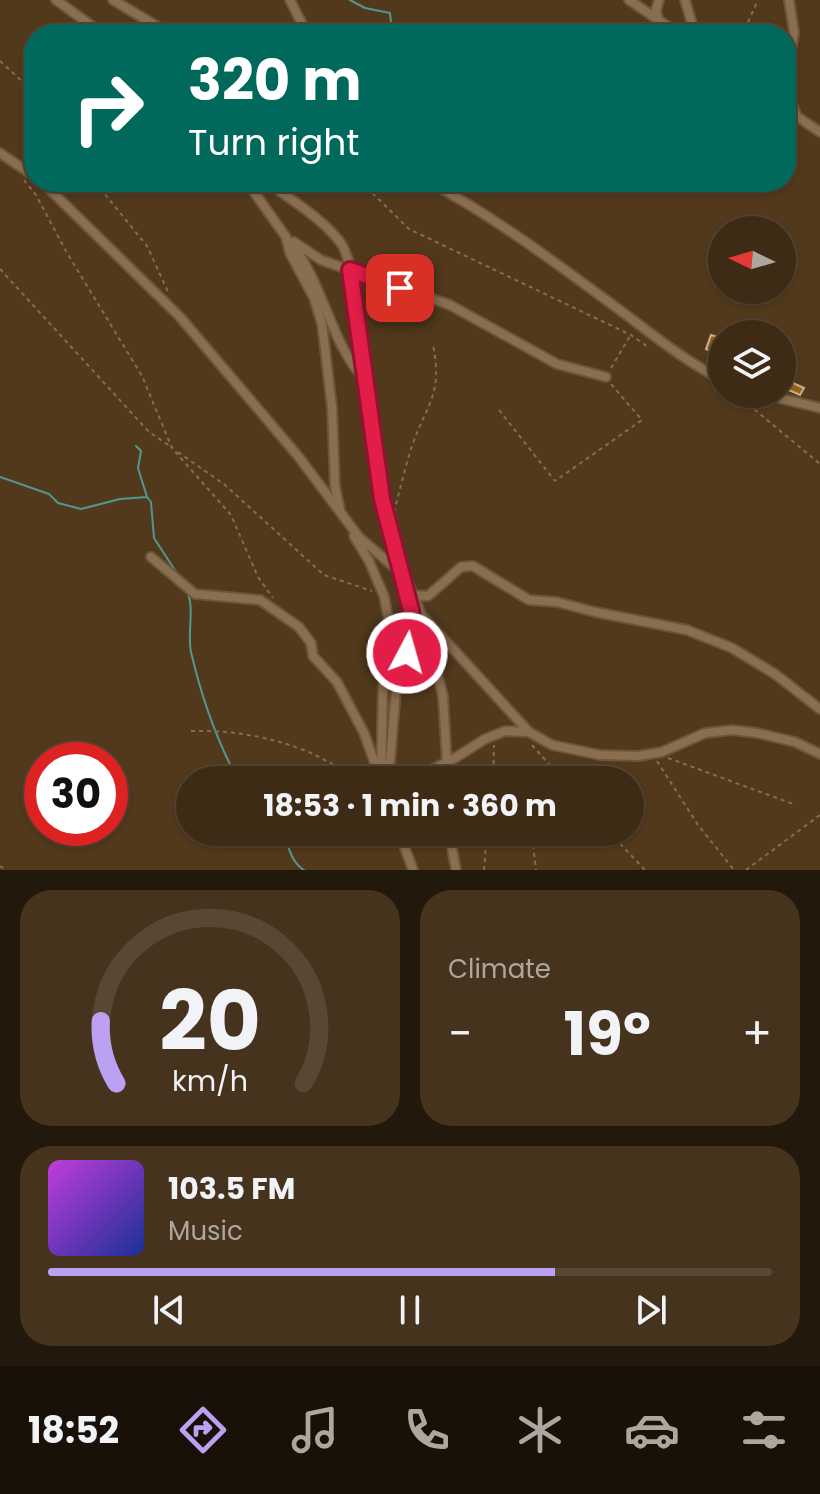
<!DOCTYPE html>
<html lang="en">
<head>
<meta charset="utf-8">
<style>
  :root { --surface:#3e2b15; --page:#45331e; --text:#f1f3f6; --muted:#ada7a0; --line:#574734; --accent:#bca0f2 }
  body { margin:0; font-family:Poppins,sans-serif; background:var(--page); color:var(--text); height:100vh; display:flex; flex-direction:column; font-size:30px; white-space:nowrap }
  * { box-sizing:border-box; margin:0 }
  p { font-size:26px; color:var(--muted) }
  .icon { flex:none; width:44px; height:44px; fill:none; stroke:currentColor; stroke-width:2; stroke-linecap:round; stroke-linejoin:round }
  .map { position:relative; height:870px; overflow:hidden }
  .side { display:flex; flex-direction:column; gap:20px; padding:20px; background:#22180c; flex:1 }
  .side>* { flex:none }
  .top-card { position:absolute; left:24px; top:24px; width:772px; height:168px; border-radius:32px; box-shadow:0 2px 6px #0004,0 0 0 2px var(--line); background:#00695c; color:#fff; overflow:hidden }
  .needle { width:52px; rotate:275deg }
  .controls { position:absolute; left:708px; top:216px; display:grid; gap:16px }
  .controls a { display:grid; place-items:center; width:88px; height:88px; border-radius:50%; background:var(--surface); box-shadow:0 2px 6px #0004,0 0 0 2px var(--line); font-size:40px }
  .speed { position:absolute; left:24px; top:742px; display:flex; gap:16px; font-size:40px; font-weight:700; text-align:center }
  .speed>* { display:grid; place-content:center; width:104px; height:104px; border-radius:50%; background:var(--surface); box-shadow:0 2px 6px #0004,0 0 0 2px var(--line); line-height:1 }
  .speed .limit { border:12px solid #d22; background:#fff; color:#111 }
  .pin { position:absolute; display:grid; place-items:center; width:68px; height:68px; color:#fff; margin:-34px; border-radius:16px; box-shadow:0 4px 12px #0006 }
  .me { position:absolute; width:88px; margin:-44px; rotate:6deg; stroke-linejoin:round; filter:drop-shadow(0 0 6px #0008) }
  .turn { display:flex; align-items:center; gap:28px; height:168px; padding:0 32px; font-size:36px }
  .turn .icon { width:104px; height:104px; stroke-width:2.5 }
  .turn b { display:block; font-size:56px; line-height:68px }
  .big { font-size:60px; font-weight:700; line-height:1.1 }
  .side .card { flex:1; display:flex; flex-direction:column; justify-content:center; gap:12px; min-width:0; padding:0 28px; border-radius:32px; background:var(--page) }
  .side .dial { align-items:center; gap:0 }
  .dial svg { height:208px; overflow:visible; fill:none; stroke:var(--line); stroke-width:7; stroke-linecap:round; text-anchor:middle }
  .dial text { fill:var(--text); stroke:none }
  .song { display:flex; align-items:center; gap:24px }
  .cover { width:96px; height:96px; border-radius:12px; background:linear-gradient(135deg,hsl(290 70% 55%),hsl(230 70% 35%)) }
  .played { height:8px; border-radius:4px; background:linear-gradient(90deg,var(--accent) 70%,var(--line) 70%) }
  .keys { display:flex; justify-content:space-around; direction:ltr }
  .heat { display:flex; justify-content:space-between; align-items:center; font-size:44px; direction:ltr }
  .side .tiles { flex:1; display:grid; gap:20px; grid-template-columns:1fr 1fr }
  .card:last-child { grid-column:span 2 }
  .trip { position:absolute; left:176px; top:766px; width:468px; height:80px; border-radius:40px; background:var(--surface); box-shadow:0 2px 6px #0004,0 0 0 2px var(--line); font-weight:700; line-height:80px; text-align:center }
  .menu { display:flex; height:128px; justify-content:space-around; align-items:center; background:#191108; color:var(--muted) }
  .menu .icon { width:56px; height:56px }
  .menu .on { color:var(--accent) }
  .menu b { font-size:36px; color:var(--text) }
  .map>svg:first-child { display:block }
</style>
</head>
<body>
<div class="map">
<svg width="820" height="870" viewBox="0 0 820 870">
  <rect width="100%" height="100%" fill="#52391c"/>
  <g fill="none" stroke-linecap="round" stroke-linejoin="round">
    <path stroke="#51988e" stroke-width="2" d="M350,0L365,8L390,13L391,23L386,34
      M136,446L141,451L138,468L147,497
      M0,477L49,494L58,503L81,509L120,499L147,497L151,502L154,538L178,575
      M187,591C195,609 187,632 191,652C201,695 217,741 238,780
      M285,832C287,845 292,863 304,870"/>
  </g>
  <path fill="#9b6317" stroke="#ccae8e" stroke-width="2" d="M711,335L721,338L714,353L706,349Z
    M782,378L804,388L800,395L782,387Z"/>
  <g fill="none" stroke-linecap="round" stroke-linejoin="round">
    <defs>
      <path id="minor" d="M56,0L103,34
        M113,0L170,34
        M290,0L307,34
        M629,0L679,34
        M685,0L695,34
        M789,0L794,32L786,87L797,117
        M658,19L656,10L659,0
        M786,109L820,132
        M0,153L34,176
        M42,182L180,317L298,456L359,537L395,568L409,585L421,614L529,732
        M247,182L286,237L290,253L314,298L322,324L332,407L335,486L340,510
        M267,182C291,200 322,218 340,242C356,261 360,349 364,378
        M429,182C495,217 557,264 617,308C652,334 683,360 722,380
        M290,242C323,281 332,347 364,378L382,499L401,573
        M294,242L321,260L450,305L557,364L606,377
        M763,394L820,408
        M354,536L369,561L384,596L391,632L383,687L381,779
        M151,557L195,594L260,600L299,627L311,643L313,656L337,682L364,733L378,772
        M413,595L428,596L461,567L473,566L529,600L557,602L595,612L687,630L732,648L775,674L820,709
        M423,620L443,696L448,780
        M381,778L390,762L396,690L413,633L411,610L404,586
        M411,780L455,758L485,739L505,731L529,732L552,745L600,755L638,756L662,752L705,733L732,730L757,733L795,742L820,754
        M399,832L413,870
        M449,832L456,870"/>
    </defs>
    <use href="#minor" stroke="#6b563c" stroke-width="12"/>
    <path stroke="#836d54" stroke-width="2" stroke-dasharray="4 4" stroke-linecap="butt" d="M748,22L758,0
      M0,61L27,86L34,97
      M24,180L36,195L67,253L142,376L172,448L231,515L258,577L273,598
      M95,182L147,246L169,294
      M361,182L409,229L631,335L648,347
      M0,269L149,432L173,448
      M611,368L630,336
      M736,394L820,464
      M499,410L555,481L642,420L611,384
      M178,452L225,485L324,575L372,591
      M394,512C400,490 405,467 412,446C427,403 443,395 433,345
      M191,731C229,730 266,736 301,749C323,757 342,771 363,780
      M532,745L563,780
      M668,758L796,805
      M657,761L698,825L734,870
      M493,780L494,745
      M524,832L533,844L536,870
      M609,832L645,870
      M0,866L6,870
      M484,870L487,832
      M746,870L820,815"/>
    <use href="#minor" stroke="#8a6e50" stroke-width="8"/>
  </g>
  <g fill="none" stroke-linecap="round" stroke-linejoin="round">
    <defs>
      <path id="route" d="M400,288L350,270L382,499L411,610L413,633L407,653"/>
    </defs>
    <use href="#route" stroke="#92132f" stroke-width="20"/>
    <use href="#route" stroke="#e11d48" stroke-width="14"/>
  </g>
</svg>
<div class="controls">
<a><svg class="needle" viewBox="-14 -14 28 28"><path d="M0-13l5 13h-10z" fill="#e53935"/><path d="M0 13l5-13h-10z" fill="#ada7a0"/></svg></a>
<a><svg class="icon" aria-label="layers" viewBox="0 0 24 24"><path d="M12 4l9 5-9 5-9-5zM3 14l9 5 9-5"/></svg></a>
</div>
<div class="speed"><div class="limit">30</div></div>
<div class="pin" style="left:400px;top:288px;background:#d93025"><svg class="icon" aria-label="arrive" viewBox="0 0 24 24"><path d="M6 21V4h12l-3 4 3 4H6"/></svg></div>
<svg class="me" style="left:407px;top:653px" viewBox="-20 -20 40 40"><circle r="17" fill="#e11d48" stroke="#fff" stroke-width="3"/><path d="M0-11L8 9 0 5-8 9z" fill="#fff"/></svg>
<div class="trip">18:53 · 1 min · 360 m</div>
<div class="top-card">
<div class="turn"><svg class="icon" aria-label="right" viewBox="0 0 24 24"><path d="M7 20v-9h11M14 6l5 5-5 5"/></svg><div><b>320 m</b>Turn right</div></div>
</div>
</div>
<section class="side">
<div class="tiles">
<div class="card dial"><svg viewBox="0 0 100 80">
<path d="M14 69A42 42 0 1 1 86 69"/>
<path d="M14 69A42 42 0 0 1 8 45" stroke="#bca0f2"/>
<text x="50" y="56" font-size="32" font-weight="700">20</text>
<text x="50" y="72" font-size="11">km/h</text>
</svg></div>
<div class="card"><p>Climate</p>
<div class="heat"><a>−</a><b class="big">19°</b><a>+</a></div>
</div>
<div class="card">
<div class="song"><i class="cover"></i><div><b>103.5 FM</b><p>Music</p></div></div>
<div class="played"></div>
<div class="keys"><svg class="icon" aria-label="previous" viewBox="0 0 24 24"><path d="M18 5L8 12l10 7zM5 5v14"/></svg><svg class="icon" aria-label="pause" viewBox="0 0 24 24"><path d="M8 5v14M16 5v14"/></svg><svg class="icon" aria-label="next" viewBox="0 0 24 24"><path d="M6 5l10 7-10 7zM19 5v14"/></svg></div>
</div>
</div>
</section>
<nav class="menu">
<b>18:52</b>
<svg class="icon on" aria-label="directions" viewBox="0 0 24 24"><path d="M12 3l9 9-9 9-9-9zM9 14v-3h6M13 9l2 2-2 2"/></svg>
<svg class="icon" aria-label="music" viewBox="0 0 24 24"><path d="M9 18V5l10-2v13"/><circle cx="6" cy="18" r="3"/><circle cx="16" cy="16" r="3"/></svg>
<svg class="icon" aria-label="phone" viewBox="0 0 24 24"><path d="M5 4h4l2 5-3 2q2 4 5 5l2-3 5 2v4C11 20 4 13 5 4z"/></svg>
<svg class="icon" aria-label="climate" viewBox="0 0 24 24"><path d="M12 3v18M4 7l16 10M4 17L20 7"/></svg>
<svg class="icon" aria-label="car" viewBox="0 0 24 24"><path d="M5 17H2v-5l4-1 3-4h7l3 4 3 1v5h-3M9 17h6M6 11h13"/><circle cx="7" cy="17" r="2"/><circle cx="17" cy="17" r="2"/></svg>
<svg class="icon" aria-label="filters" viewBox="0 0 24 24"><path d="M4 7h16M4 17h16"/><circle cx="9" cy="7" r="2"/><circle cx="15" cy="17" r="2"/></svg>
</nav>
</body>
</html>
